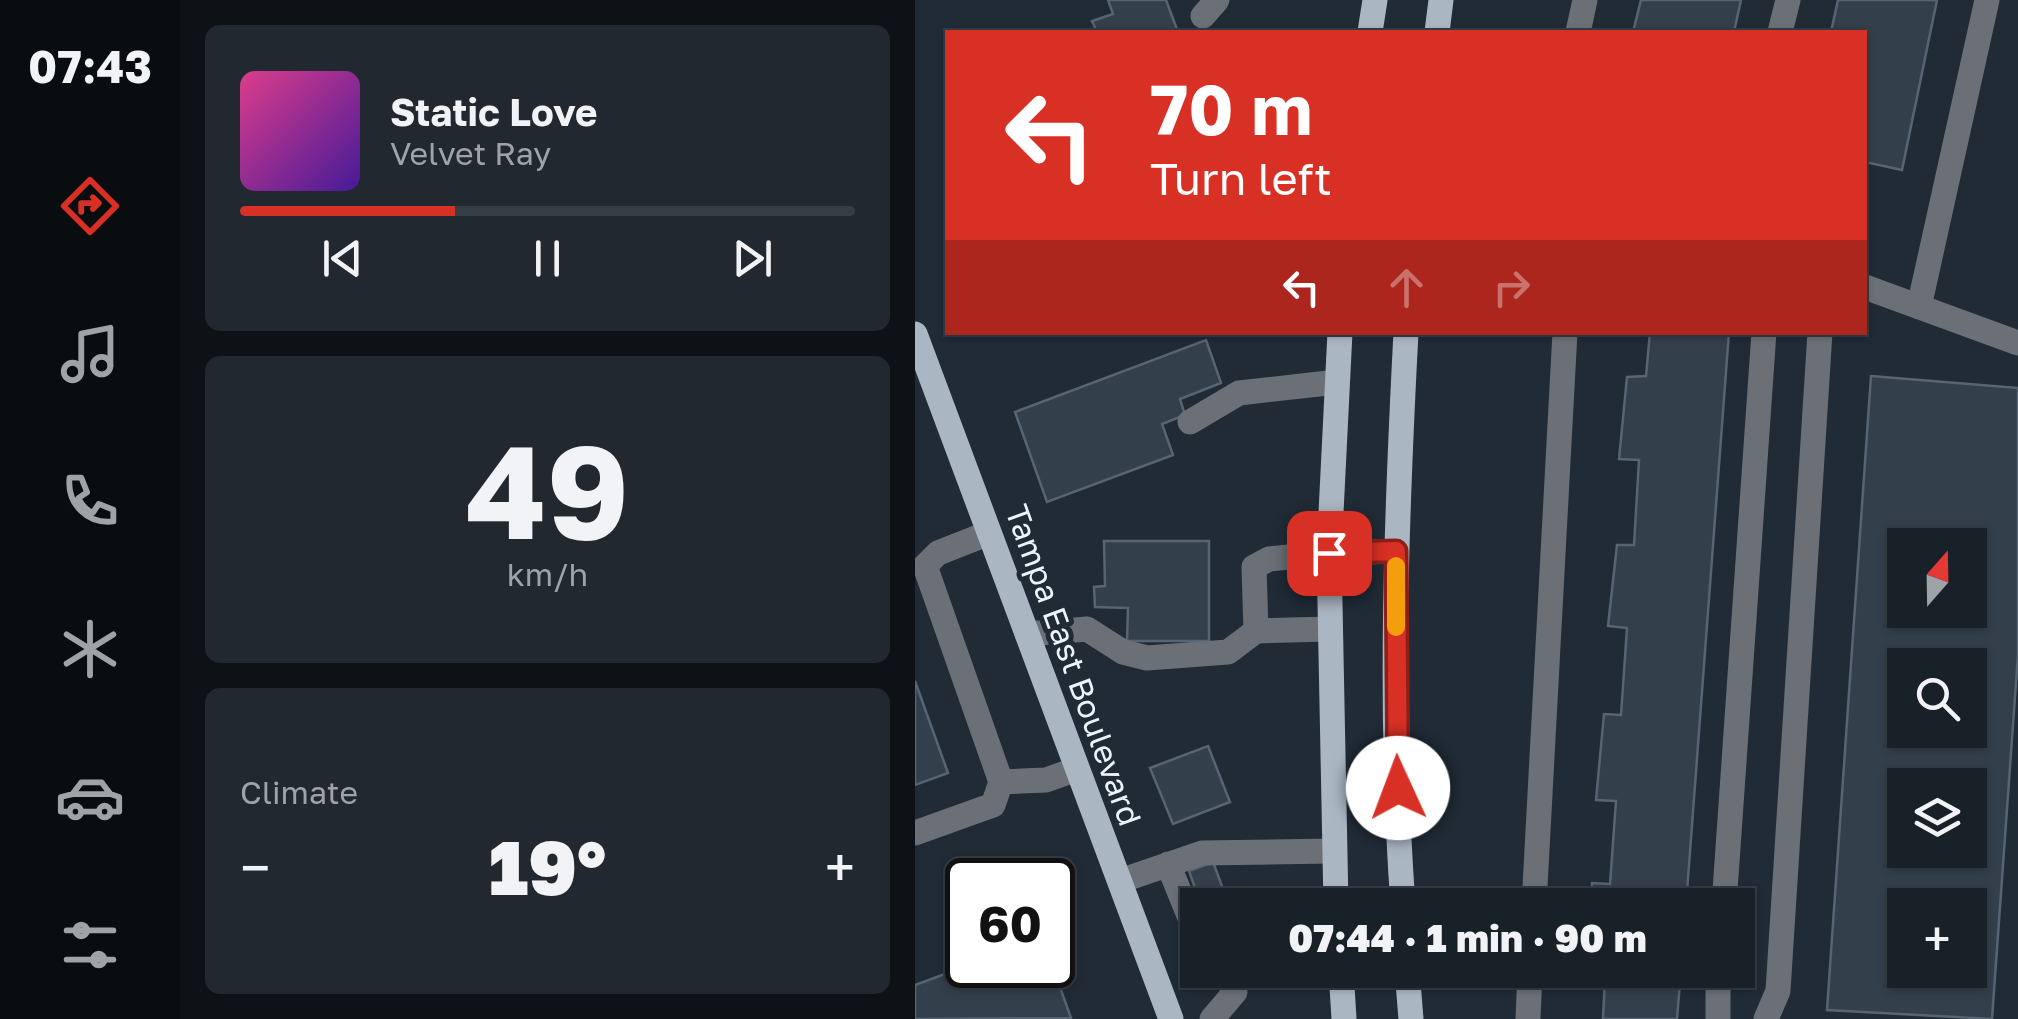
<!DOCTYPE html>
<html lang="en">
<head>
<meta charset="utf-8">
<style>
  :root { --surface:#182028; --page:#212830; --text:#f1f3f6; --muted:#9fa3a8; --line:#363e45; --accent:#d93025 }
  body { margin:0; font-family:"Golos Text",sans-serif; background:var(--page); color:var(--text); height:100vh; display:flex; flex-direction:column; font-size:38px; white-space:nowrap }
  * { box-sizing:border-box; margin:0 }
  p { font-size:32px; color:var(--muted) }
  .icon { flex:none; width:55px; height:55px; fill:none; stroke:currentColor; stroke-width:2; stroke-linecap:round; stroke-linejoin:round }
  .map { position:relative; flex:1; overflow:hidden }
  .panel { display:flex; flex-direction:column; gap:25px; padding:25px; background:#0d1216; width:735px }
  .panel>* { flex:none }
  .hud { position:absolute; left:30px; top:30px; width:922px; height:305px; border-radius:0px; box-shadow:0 2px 8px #0004,0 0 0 2px var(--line); background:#d93025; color:#fff; overflow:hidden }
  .needle { width:65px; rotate:20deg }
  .controls { position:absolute; left:972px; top:528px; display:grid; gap:20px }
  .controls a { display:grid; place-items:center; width:100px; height:100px; border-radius:0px; background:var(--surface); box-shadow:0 2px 8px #0004,0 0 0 2px var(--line); font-size:50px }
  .speed { position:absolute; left:30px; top:858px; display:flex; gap:20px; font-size:50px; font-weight:700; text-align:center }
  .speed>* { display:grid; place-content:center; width:130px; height:130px; border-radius:50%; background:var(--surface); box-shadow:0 2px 8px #0004,0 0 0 2px var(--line); line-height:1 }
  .speed .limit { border:5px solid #111; border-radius:15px; background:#fff; color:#111 }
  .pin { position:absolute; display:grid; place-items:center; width:85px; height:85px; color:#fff; margin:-42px; border-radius:20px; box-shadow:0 5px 15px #0006 }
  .me { position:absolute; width:110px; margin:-55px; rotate:358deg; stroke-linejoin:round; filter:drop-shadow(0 0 8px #0008) }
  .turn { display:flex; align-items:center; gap:35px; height:210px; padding:0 40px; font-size:45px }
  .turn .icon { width:130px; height:130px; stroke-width:2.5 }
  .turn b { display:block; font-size:70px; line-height:85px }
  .lanes { display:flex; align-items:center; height:95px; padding:0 40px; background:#0003; justify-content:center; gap:50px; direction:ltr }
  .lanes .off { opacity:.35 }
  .big { font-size:75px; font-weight:800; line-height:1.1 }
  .panel .widget { flex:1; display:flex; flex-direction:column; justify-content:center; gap:15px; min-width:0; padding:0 35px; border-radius:15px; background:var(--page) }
  .panel .dial { align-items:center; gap:0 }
  .dial b { font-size:130px; line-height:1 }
  .song { display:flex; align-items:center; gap:30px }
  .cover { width:120px; height:120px; border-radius:15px; background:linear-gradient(135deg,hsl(330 70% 55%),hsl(260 70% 35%)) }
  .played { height:10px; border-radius:5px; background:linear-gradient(90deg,var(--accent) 35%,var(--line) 35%) }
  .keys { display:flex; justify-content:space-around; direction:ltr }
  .heat { display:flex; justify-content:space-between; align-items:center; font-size:55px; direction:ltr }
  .trip { position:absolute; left:265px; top:888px; width:575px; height:100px; border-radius:0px; background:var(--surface); box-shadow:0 2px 8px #0004,0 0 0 2px var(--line); font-weight:800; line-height:100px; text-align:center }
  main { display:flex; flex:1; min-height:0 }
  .menu { display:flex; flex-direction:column; width:180px; justify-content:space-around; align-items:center; background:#0a0d10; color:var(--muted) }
  .menu .icon { width:70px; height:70px }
  .menu .selected { color:var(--accent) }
  .menu b { font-size:45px; color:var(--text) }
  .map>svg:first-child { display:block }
</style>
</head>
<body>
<main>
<nav class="menu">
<b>07:43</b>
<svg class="icon selected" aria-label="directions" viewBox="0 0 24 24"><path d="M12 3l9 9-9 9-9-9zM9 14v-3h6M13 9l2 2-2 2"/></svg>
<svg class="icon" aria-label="music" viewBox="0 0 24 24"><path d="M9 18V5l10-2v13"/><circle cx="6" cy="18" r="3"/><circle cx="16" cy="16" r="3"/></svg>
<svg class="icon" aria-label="phone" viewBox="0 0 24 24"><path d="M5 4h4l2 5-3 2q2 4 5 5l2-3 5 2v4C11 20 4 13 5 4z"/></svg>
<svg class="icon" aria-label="climate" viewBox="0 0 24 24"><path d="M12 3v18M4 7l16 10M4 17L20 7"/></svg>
<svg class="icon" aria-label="car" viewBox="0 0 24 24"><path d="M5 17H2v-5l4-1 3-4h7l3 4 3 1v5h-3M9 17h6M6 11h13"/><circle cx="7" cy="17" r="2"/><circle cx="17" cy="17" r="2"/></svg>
<svg class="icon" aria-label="filters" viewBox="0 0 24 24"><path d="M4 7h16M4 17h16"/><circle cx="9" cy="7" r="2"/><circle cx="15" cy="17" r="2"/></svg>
</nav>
<section class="panel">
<div class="widget">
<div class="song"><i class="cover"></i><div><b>Static Love</b><p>Velvet Ray</p></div></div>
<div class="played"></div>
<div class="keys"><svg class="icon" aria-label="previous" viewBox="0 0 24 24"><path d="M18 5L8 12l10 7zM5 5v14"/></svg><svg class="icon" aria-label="pause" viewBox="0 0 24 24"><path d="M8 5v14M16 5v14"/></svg><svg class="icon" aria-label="next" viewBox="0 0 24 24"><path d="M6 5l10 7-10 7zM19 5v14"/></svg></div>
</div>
<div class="widget dial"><b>49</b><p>km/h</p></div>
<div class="widget"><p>Climate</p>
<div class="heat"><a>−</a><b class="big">19°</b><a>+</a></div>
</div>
</section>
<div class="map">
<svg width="1103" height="1019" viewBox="0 0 1103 1019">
  <rect width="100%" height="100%" fill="#202b36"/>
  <path fill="#333f4b" stroke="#576471" stroke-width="2.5" fill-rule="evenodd" d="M193,0H251L263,32H182L177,21L198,14Z
    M726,0H826L819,32H718Z
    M923,0H1022L987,170L950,162V32H916Z
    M735,332H814L771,905H675L677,883L695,884L701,801L681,800L689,714L706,715L712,628L693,626L702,545H719L724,460L704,459L712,377L731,376Z
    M291,340L306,383L265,399L270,415L247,424L258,455L132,502L100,412Z
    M956,376L1103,388V655L1077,1019L912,1010ZM990,545H1055V610H990ZM990,665H1055V730H990ZM990,785H1055V850H990ZM990,905H1055V970H990Z
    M189,541H294V641H212L213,608L180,607L179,587L190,586Z
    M0,681L33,773L0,785Z
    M293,746L315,802L258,824L235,768Z
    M298,862L314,905H286L274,871Z
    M54,965H137L156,1018L0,1019V985Z
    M670,970H766L762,1019H688L690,977L669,975Z"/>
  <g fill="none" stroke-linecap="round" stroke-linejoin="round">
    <path stroke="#6a7076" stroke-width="25" d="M288,16L302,0
      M663,32L670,0
      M865,32L873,0
      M950,287L1103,343
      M1004,307L1072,0
      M275,422L324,393L422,382
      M74,533L23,553L10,566L86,782L131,780L162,769
      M341,631L339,567L354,559L414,553
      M112,634L172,629L208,652L232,658L313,652L341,631L414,629
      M0,833L78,805L86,782
      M253,864L282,935
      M205,881L287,853L417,851
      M619,905L650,332
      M809,905L849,332
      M297,1019L320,992L307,970
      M613,1019L615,970
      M803,1019V970
      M851,1019L863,991L905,332"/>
    <path stroke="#aab7c3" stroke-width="25" d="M455,32L460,0
      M522,32L526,0
      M0,334L256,1019
      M414,553L481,551
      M421,905L414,553L425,332
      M488,905C474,715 481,523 491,332
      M426,970L429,1019
      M492,970L496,1019"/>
  </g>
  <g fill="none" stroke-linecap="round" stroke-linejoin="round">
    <defs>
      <path id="route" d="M414,553L481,551L483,788"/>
    </defs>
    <use href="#route" stroke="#8d1f18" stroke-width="25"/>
    <use href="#route" stroke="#d93025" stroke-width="18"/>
    <path stroke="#f59e0b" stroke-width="18" d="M481,627V566"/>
  </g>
  <g text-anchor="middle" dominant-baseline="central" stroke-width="10" stroke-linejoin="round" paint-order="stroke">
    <g font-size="32" fill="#ecf4fb" stroke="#202b36">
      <text transform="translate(159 665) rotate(70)">Tampa East Boulevard</text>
    </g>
  </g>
</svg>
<div class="controls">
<a><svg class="needle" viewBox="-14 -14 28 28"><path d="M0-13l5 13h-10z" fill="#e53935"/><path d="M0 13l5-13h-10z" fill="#9fa3a8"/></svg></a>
<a><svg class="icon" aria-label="search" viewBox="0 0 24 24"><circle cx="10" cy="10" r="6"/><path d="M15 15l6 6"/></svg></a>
<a><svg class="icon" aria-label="layers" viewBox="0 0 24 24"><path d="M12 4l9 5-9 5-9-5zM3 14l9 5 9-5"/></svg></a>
<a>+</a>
</div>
<div class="speed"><div class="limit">60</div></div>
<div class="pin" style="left:414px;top:553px;background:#d93025"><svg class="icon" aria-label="arrive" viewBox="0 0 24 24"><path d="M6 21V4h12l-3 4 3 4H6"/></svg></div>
<svg class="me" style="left:483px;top:788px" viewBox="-20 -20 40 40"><circle r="19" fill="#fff"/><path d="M0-13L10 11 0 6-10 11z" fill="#d93025"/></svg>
<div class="trip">07:44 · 1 min · 90 m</div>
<div class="hud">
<div class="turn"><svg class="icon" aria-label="left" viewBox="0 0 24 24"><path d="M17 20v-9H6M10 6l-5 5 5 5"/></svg><div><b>70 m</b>Turn left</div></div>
<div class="lanes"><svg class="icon" aria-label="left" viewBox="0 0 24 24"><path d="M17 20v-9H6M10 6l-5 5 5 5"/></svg><svg class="icon off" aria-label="ahead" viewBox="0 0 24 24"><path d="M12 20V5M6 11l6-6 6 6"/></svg><svg class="icon off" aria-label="right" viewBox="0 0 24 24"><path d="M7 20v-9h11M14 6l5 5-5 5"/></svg></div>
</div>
</div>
</main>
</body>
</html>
